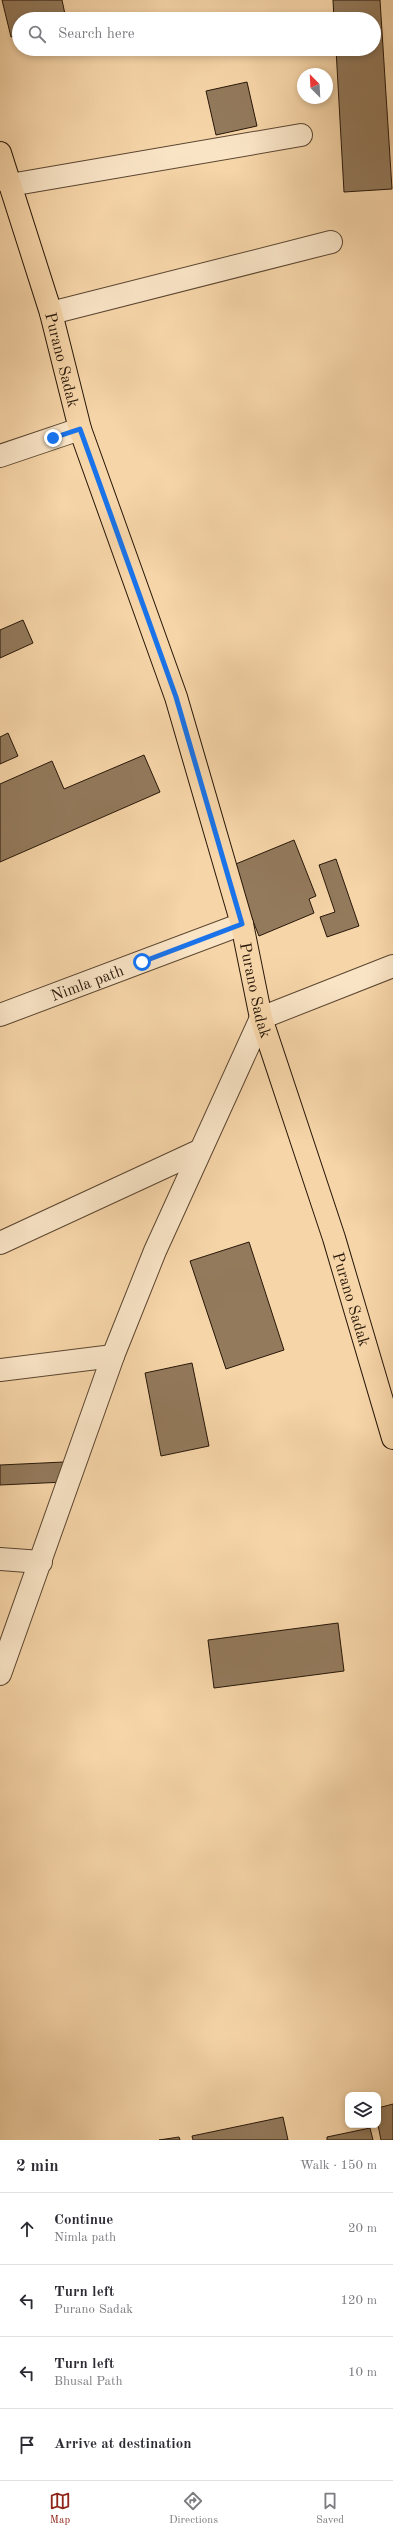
<!DOCTYPE html>
<meta charset="utf-8">
<style>
:root{--surface:#fff;--page:#f2f2f3;--text:#2b2b33;--muted:#7c7c81;--line:#e1e1e2;--accent:#8f2418}
body{margin:0;font-family:"Old Standard TT",serif;background:var(--page);color:var(--text)}
.controls{position:absolute;right:12px;bottom:12px;display:grid;overflow:hidden;border-radius:8px;box-shadow:0 2px 6px #0003}
.controls button{width:36px;height:36px;display:grid;place-items:center;padding:0;border:0;border-bottom:1px solid var(--line);background:var(--surface);color:var(--text);font:20px sans-serif}
.compass{position:absolute;left:297px;top:68px;width:36px;height:36px;border-radius:50%;background:var(--surface);box-shadow:0 2px 6px #0003;rotate:336deg}
.stop{position:absolute;width:12px;height:12px;margin:-9px;border:3px solid #1a73e8;border-radius:50%;background:#fff}
.stop.end{background:#1a73e8;border-color:#fff;box-shadow:0 1px 4px #0008}
.list{margin:0;padding:0;list-style:none}
h2{display:flex;justify-content:space-between;align-items:center;height:52px;margin:0;padding:0 16px;font-size:17px}
h2 small{font-size:13px;font-weight:400;color:var(--muted)}
.list li{display:grid;grid-template-columns:26px 1fr auto;gap:12px;align-items:center;box-sizing:border-box;height:72px;padding:0 16px;border-top:1px solid var(--line)}
.list b{display:block;font-size:15px;white-space:nowrap}
.list p{margin:0;font-size:13px;white-space:nowrap;color:var(--muted)}
.list em{font-size:13px;font-style:normal;color:var(--muted)}
.icon{flex:none;width:22px;height:22px;fill:none;stroke:currentColor;stroke-width:2;stroke-linecap:round;stroke-linejoin:round}
.map{position:relative;flex:none;width:393px;height:2140px;overflow:hidden}
.search{position:absolute;background:var(--surface);box-shadow:0 2px 6px #0003;left:12px;right:12px;top:12px;height:44px;display:flex;align-items:center;gap:10px;box-sizing:border-box;padding:0 14px;border-radius:22px;color:var(--muted);font-size:15px}
.sheet{height:340px;background:var(--surface)}
nav{display:flex;justify-content:space-around;align-items:center;box-sizing:border-box;height:56px;border-top:1px solid var(--line);background:var(--surface);font-size:11px;color:var(--muted)}
nav a{display:grid;justify-items:center;gap:2px}
nav .on{color:var(--accent)}
.map>svg:first-child{display:block}
.building{fill:#937a5c;stroke:#271709}
.lines{fill:none;stroke-linecap:round;stroke-linejoin:round}
.minor-casing{stroke:#5b4631;stroke-width:24}
.major-casing{stroke:#271709;stroke-width:24}
.minor{stroke:#f9e4c6;stroke-width:22}
.major{stroke:#f6d5a8;stroke-width:22}
.route{stroke:#1a73e8;stroke-width:5}
.labels{text-anchor:middle;stroke-width:3.5;stroke-linejoin:round;paint-order:stroke}
.street-label{font-size:16px;fill:#271709;stroke:#f9e4c6}
</style>
<div class="map">
<svg width="393" height="2140" viewBox="0 0 393 2140">
<rect width="100%" height="100%" fill="#f6d5a8"/>
<filter id="stains"><feTurbulence type="fractalNoise" baseFrequency=".005" numOctaves="4"/><feColorMatrix values="0 0 0 0 .2 0 0 0 0 .09 0 0 0 0 .02 0 0 0 .5 -.17"/></filter>
<radialGradient id="worn" r=".72"><stop offset=".6" stop-color="#630" stop-opacity="0"/><stop offset="1" stop-color="#630" stop-opacity=".3"/></radialGradient>
<path class="building" d="M2 0H62L66 19H19V35L11 37Z
M333 0H380L392 189 344 192 336 49H374V19H334Z
M247 82 257 126 216 135 206 91Z
M23 620 33 643 0 658V630Z
M8 733 18 756 0 764V737Z
M144 755 160 792 0 862V784L52 761 64 789Z
M294 840 316 896 309 899 314 913 259 936 231 866Z
M336 859 359 926 327 937 320 917 335 912 319 865Z
M249 1242 284 1350 226 1369 190 1261Z
M192 1363 209 1446 161 1456 145 1373Z
M64 1462 65 1482 0 1485V1465Z
M338 1623 344 1671 214 1688 208 1640Z
M393 2104V2140H381L378 2125V2108Z
M283 2117 288 2140H193L192 2136Z
M370 2128 373 2140H327V2137Z
M179 2137 180 2140H159Z"/>
<g class="lines">
<defs>
<g id="minor">
<path d="M10 185 301 135"/>
<path d="M51 313 331 242"/>
<path d="M0 456 80 429"/>
<path id="s1" d="M0 1015 242 924"/>
<path d="M0 1243 199 1151"/>
<path d="M0 1370 113 1356"/>
<path d="M0 1559 41 1562"/>
<path d="M0 1674 113 1356 155 1251 261 1018 393 966"/>
</g>
<g id="major">
<path id="s2" d="M0 153 51 313 80 429 176 697 242 924 261 1018 334 1238 393 1438"/>
</g>
</defs>
<use href="#minor" class="minor-casing"/>
<use href="#major" class="major-casing"/>
<use href="#minor" class="minor"/>
<use href="#major" class="major"/>
</g>
<g class="lines">
<path class="route" d="M53 438 80 429 176 697 242 924 142 962"/>
</g>
<g class="labels">
<g class="street-label">
<text dy="6" stroke="none"><textPath href="#s2" startOffset="216">Purano Sadak</textPath></text>
<text dy="6" stroke="none"><textPath href="#s1" startOffset="93">Nimla path</textPath></text>
<text dy="6" stroke="none"><textPath href="#s2" startOffset="876">Purano Sadak</textPath></text>
<text dy="6" stroke="none"><textPath href="#s2" startOffset="1200">Purano Sadak</textPath></text>
</g>
</g>
<rect width="100%" height="100%" filter="url(#stains)"/>
<rect width="100%" height="100%" fill="url(#worn)"/>
</svg>
<div class="controls">
<button><svg class="icon" aria-label="layers" viewBox="0 0 24 24"><path d="M12 4l9 5-9 5-9-5zM3 14l9 5 9-5"/></svg></button>
</div>
<svg class="compass" viewBox="-18 -18 36 36"><path d="M0-13l5 13h-10z" fill="#e53935"/><path d="M0 13l5-13h-10z" fill="#7c7c81"/></svg>
<div class="stop" style="left:142px;top:962px"></div>
<div class="stop end" style="left:53px;top:438px"></div>
<div class="search"><svg class="icon" aria-label="search" viewBox="0 0 24 24"><circle cx="10" cy="10" r="6"/><path d="M15 15l6 6"/></svg>Search here</div>
</div>
<section class="sheet">
<h2>2 min<small>Walk · 150 m</small></h2>
<ul class="list">
<li><svg class="icon" aria-label="ahead" viewBox="0 0 24 24"><path d="M12 20V5M6 11l6-6 6 6"/></svg><div><b>Continue</b><p>Nimla path</p></div><em>20 m</em></li>
<li><svg class="icon" aria-label="left" viewBox="0 0 24 24"><path d="M17 20v-9H6M10 6l-5 5 5 5"/></svg><div><b>Turn left</b><p>Purano Sadak</p></div><em>120 m</em></li>
<li><svg class="icon" aria-label="left" viewBox="0 0 24 24"><path d="M17 20v-9H6M10 6l-5 5 5 5"/></svg><div><b>Turn left</b><p>Bhusal Path</p></div><em>10 m</em></li>
<li><svg class="icon" aria-label="arrive" viewBox="0 0 24 24"><path d="M6 21V4h12l-3 4 3 4H6"/></svg><div><b>Arrive at destination</b></div></li>
</ul>
</section>
<nav>
<a class="on"><svg class="icon" aria-label="map" viewBox="0 0 24 24"><path d="M3 6l6-2 6 2 6-2v14l-6 2-6-2-6 2zM9 4v14M15 6v14"/></svg>Map</a>
<a><svg class="icon" aria-label="directions" viewBox="0 0 24 24"><path d="M12 3l9 9-9 9-9-9zM9 14v-3h6M13 9l2 2-2 2"/></svg>Directions</a>
<a><svg class="icon" aria-label="saved" viewBox="0 0 24 24"><path d="M7 4h10v16l-5-4-5 4z"/></svg>Saved</a>
</nav>
